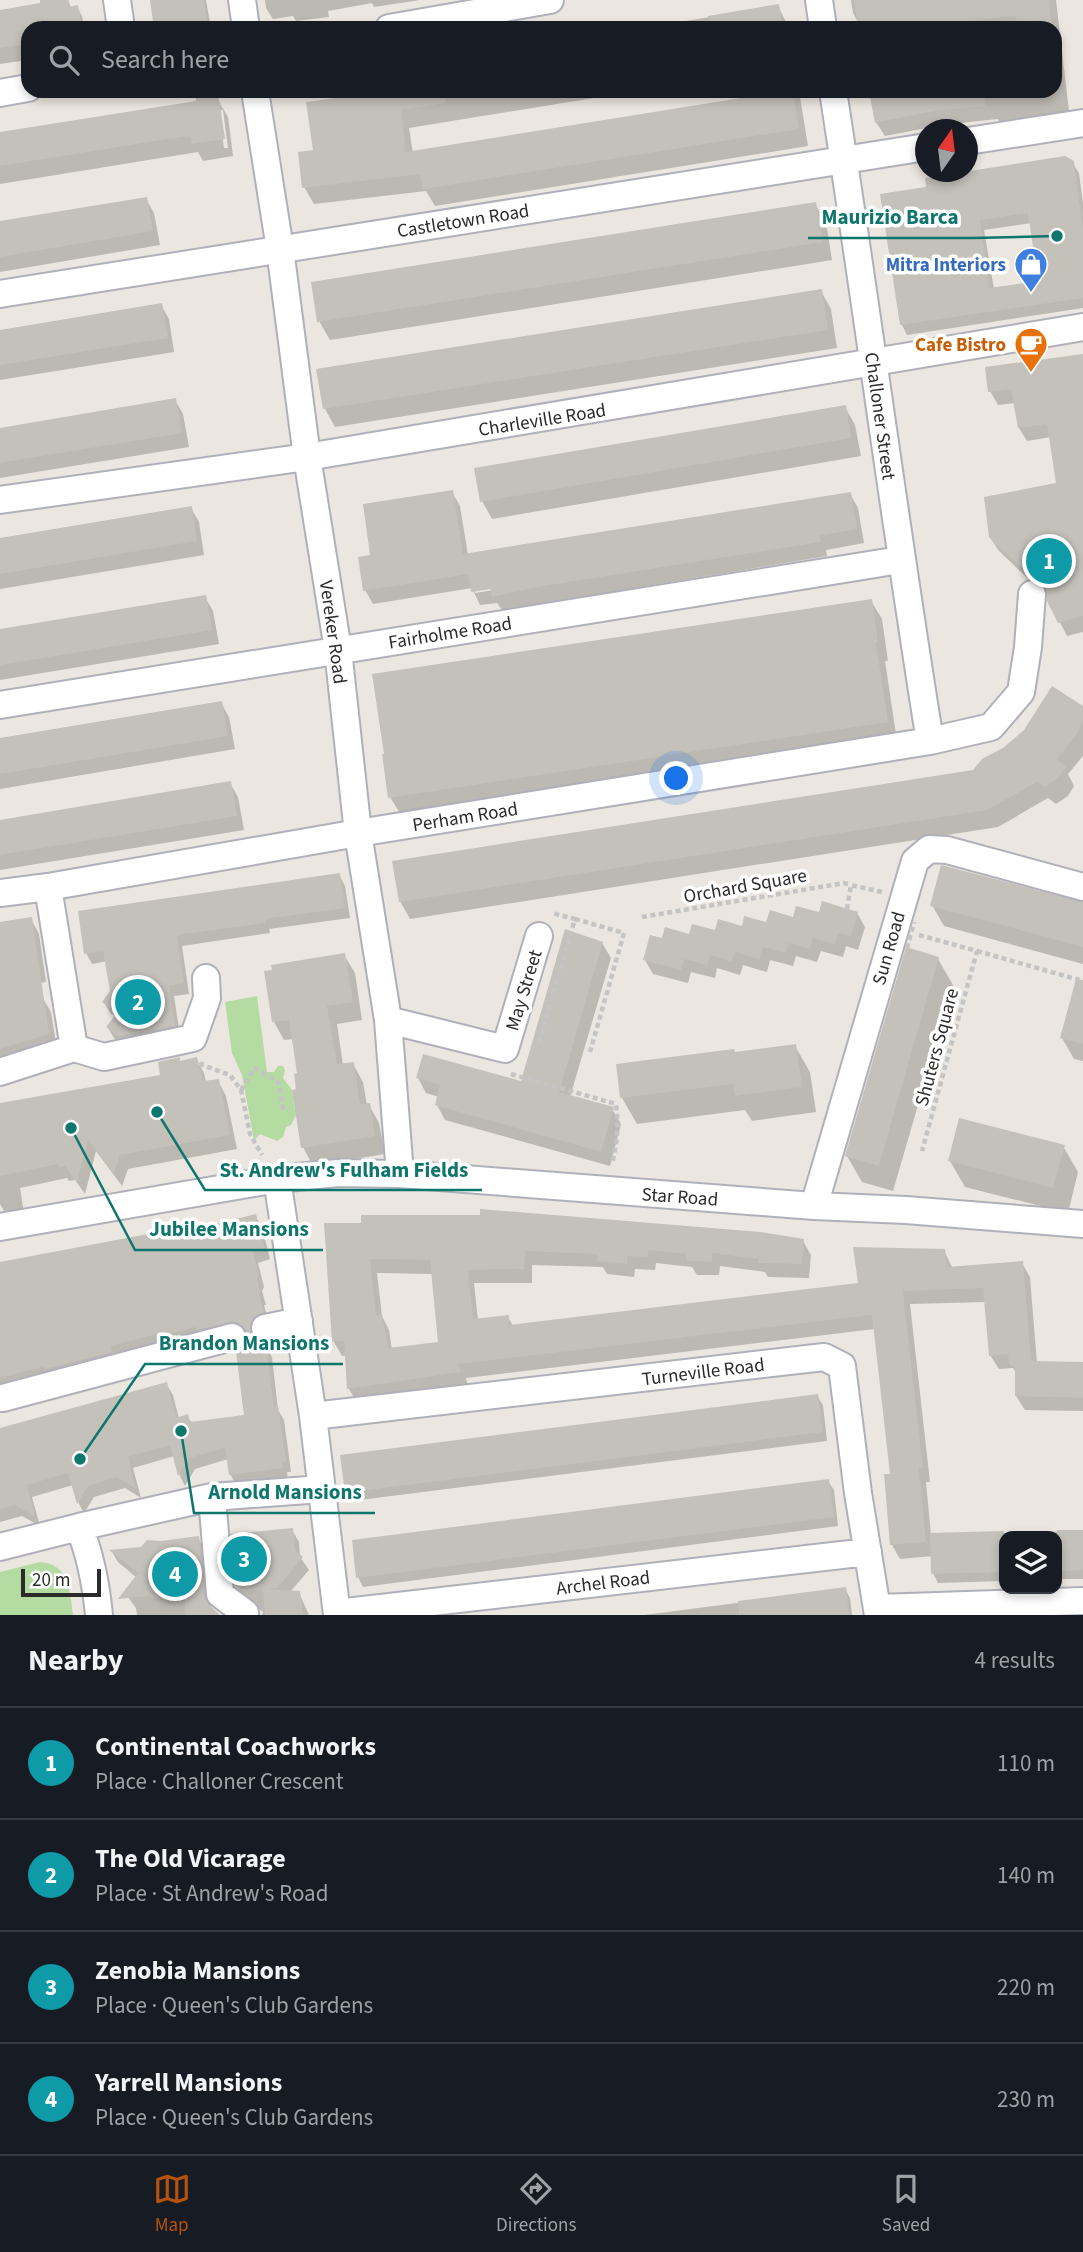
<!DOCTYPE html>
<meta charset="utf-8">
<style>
:root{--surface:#171b24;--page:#242831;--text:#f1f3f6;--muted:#9ea1a6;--line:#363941;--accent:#b45309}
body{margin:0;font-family:"Source Sans 3",sans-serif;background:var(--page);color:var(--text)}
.controls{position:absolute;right:21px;bottom:21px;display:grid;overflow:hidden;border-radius:14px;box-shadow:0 4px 10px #0003}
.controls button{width:63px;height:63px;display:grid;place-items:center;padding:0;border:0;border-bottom:2px solid var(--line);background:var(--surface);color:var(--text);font:35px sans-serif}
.compass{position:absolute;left:915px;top:119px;width:63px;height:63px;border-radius:50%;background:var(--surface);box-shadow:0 4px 10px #0003;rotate:14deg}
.scale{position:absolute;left:21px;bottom:18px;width:80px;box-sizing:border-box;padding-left:7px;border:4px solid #2b2b2b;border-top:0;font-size:19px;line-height:24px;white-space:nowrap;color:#2b2b2b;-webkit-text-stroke:5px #fff;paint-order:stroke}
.you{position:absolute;left:677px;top:779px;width:24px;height:24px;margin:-18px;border:5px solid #fff;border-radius:50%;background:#1a73e8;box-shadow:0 0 0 10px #1a73e833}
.badge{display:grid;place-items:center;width:46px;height:46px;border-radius:50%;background:var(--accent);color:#fff;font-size:23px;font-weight:700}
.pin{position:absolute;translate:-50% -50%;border:4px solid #fff;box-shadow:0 2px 7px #0006}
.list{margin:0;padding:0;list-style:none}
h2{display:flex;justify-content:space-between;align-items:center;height:91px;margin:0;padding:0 28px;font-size:30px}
h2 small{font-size:23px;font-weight:400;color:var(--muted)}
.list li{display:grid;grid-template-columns:46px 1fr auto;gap:21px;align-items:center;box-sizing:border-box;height:112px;padding:0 28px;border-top:2px solid var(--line)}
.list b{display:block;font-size:26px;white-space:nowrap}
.list p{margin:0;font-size:23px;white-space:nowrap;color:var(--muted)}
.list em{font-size:23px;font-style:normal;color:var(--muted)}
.icon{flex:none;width:38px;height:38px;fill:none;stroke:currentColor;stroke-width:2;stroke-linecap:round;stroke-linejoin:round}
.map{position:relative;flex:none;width:1083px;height:1615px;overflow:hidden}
.search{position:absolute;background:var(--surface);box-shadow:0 4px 10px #0003;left:21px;right:21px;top:21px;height:77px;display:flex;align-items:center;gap:18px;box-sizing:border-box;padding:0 24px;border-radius:21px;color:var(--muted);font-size:26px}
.sheet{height:539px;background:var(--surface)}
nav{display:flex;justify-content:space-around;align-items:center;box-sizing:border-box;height:98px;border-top:2px solid var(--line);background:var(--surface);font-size:19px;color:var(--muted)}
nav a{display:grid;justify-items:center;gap:4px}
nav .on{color:var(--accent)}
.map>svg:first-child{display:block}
.green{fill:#b3dba2}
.shadow{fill:#0003;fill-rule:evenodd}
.building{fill:#c4c0ba;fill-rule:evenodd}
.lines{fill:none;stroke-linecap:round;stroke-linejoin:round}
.minor-casing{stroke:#afb0ba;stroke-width:30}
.path{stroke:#c4c4c4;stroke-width:4.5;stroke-dasharray:5 3.5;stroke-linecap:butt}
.minor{stroke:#fff;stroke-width:26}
.path-bridge{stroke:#c4c4c4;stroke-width:4.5;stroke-dasharray:5 3.5;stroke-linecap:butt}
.labels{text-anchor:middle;stroke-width:7;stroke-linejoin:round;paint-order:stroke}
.street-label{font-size:19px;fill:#2b2b2b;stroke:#fff}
.shop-label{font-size:19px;font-weight:bold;fill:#366cbe;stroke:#fff;text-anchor:end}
.food-label{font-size:19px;font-weight:bold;fill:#c56008;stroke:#fff;text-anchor:end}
.leader{fill:none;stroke:#0f766e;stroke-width:2.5}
.callout-dot{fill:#0f766e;stroke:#fff;stroke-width:2.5}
.callout-label{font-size:21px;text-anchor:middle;font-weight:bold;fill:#0f766e;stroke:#fff;stroke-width:7;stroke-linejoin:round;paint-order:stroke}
</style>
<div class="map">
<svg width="1083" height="1615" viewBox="0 0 1083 1615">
<rect width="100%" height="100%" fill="#ebe6df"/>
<path class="green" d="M257 996 267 1072H274L278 1066H283L285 1070 283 1078 292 1090 295 1111H298L291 1125 286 1127 283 1137 277 1141 260 1134 254 1140 242 1075 232 1053 225 1002Z
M40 1562C69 1564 70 1591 73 1615H0V1572Z"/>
<path class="shadow" d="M43 0H68L71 8 77 7 82 16 84 28H28V60L0 64V11L42 4Z
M152 0H206L211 28H156Z
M265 0H420L374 7 372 3 328 11 329 17 296 21 293 16 273 19 266 8Z
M851 0H1056L1069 111 1050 114 1051 119 1001 125 998 119 942 125 885 136 876 122 871 91H1055V28H861L853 13Z
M778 6 789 28H643Z
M399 91H637L409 128 413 153 774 94 773 91H799L808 146 435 206 426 191 314 204 304 187 315 151Z
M218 100 228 117 233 156 203 161 198 152 0 184V134ZM219 110H223L228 148H224Z
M1072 162 1079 173 1083 204V308L907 335 902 325 882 195ZM1032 223 1040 282 994 289 984 230Z
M146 199 154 213 160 245 0 272V223Z
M815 204 826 222 832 260 330 340 319 321Z
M821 291 831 309 837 348 335 427 325 409 318 371Z
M161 305 169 319 174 352 0 380V332Z
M1083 356V632L1067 636 1049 601 1048 594 1042 592 999 551 990 537 1058 484 1051 437 1027 441 1019 428 1015 403 998 405 990 391Z
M175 400 183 414 189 447 0 478V429Z
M845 407 855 425 861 456 492 519 482 501Z
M452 492 460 506 468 555 850 494 858 508 864 543 826 550 827 556 502 610 497 603 480 605 472 588 373 604 365 590 372 557ZM499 585 500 589 475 593V589Z
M191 508 199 522 204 555 0 589V540Z
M205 597 213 611 219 644 0 680V631Z
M871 601 882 619 888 661H885L897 741 401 815 390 797Z
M221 703 229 717 235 749 0 789V740Z
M1083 708V756L1068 774 1074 786 1068 796 1056 804 1048 798 998 827 410 919 400 901 974 772Z
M230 783 238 797 244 830 0 870V821Z
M339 875 345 886 350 918 269 929 270 933 182 946 189 994 174 996 180 1036 125 1046 114 1038 108 1028 116 1017 110 1013 104 1002 112 991 107 961 92 964 86 953Z
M1083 903V964L944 926 932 905Z
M857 913 865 927 858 950 846 946 843 957 821 951 817 962 796 956 793 966 770 960 767 972 743 965 740 975 717 968 715 978 691 972 688 983 653 974 645 960 663 940 820 914Z
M31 919 39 934 46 982 0 989V924Z
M602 943 611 958 570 1097 612 1109 621 1124 610 1166 445 1120 437 1105 439 1097 426 1093 418 1078 522 1084Z
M344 955 355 973 362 1020 337 1024 343 1065 353 1064 363 1082 367 1105H369L379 1123 385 1154 313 1166 303 1147 298 1090 299 1074 294 1039 284 1040 274 1022Z
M938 959 953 985 893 1191 862 1182 847 1156Z
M42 997 51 1012 57 1049 0 1066V1009Z
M1083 1005V1061L1074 1059 1062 1038Z
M795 1046 810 1072 816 1112 752 1121 745 1110 637 1124 622 1098 735 1054Z
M179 1059 181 1062 196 1059 204 1073 206 1082 218 1081 226 1096 237 1149 128 1169 122 1186 96 1151 85 1194 75 1180 69 1181 67 1178 20 1188 24 1213 6 1214 0 1204V1105L162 1077Z
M1063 1146 1078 1172 1068 1213 965 1187 950 1161Z
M255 1216 262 1227 270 1259 258 1263 264 1287 262 1291 266 1305H264L269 1324 256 1336 255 1342 265 1345 272 1357 278 1410 284 1420 291 1472H287L288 1480 237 1486 230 1474 228 1459 195 1469 185 1486 180 1476 174 1456 133 1468 141 1498 125 1488 94 1497 84 1513 79 1504 73 1485 32 1497 40 1526 22 1516 0 1522V1429L166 1384 173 1395 179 1419 187 1416 192 1423 246 1417 245 1349 249 1336 243 1333 0 1391V1263L168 1242Z
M326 1225 803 1241 811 1255 809 1278 768 1277 765 1272 720 1266 719 1275H697L692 1267 656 1263 655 1270 635 1269 634 1277 607 1274 603 1267 532 1265V1283H474L478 1320 508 1317 513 1326 860 1284 944 1251 953 1269 1022 1263 1030 1277 1037 1363 1083 1364V1411L1025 1410 1016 1396 1017 1375 1013 1368 999 1369 990 1355 986 1302 910 1304 930 1482H926L931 1535 1083 1531V1579H1057V1536H1004V1581L938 1583 933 1573V1556L900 1559 892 1545V1475L875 1329 466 1378 468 1386 357 1403 349 1389 347 1355 342 1356 334 1342ZM377 1273 433 1274 440 1344 392 1350 389 1330 382 1316Z
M817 1396 823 1405 827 1441 352 1501 347 1492Z
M828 1481 834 1490 838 1526 363 1587 358 1577Z
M292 1530 299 1542 300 1557 309 1570 290 1592 299 1593 309 1615H262L263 1612 244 1598 237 1585Z
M198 1538 205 1550 211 1608 219 1615H137L136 1608 125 1593 137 1578 118 1562 112 1552 142 1549 161 1542Z
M845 1589 850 1598 852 1615H644Z"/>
<path class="building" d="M40 0H68L69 7 78 5 82 28H28V44L0 48V10L40 3Z
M150 0H204L207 20 201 28H154Z
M854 0H1049L1052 28H1017L1016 16 948 23V28H923L922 23 888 28H858Z
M779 4 783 28H709L708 16Z
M386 91H445L446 103 401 110 406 152 772 93 771 91H793L799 129 423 189 420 174 302 188 298 152 313 150 306 102Z
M869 91H984L985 106 933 111 875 123Z
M212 94 219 99 225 139 192 144 191 136 168 139 0 166V132L196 101V97Z
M1065 156 1074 161 1083 229V298L900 325 880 194 926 187 925 178ZM1028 213 1038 281 990 288 980 220Z
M147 197 153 231 0 257V221Z
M816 202 823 242 317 322 311 282Z
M822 289 828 330 323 409 316 369Z
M162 303 168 338 0 365V330Z
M1083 354V616L1058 623 1047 601 1046 587 1040 581 1032 578 989 537 984 497 1056 483 1047 424 1018 428 1011 389 988 392 985 367Z
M176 398 182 433 0 463V428Z
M846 405 851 438 480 502 474 468Z
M453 490 463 554 851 492 857 529 819 536 821 542 537 587 492 597 491 589 471 592 468 574 363 591 358 557 370 555 363 504Z
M192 506 197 541 0 574V538Z
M206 595 212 630 0 665V629Z
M872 599 878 642 876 643 888 722 388 798 382 754H384L372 674Z
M1052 686 1083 706V720L1077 734 1057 759 1066 767 1058 778 1045 787 1037 782 987 810 399 902 392 861 973 770 982 759 1003 748 1024 730Z
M222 701 228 736 0 774V738Z
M231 781 237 816 0 855V820Z
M941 865 1083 902V947L930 906Z
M340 873 345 908 265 919V923L177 935 184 983 169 986 175 1026 118 1036 106 1027 117 1013 102 1002 110 991 103 951 84 954 78 911Z
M822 901 858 912 851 936 838 933 835 944 813 938 810 949 788 943 786 953 763 947 759 959 735 952 732 962 710 955 707 965 684 959 681 970 643 960 650 935 662 938 665 927 689 934 692 924 715 930 718 919 742 926 744 916 766 922 770 910 793 917 796 906 819 912Z
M32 917 49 1034 0 1049V922Z
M565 929 603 942 559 1092 614 1107 601 1152 435 1105 440 1085 416 1078 423 1054 521 1081Z
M906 947 939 957 879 1166 845 1156Z
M345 953 353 1002 327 1006 337 1064 354 1062 360 1104 370 1103 375 1136 301 1148 292 1090 296 1089 294 1074 297 1073 289 1020 272 1022 264 971 272 970 271 965Z
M1076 979 1083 980V1044L1060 1038Z
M796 1044 802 1087 735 1096 733 1084 620 1098 616 1064 734 1049 735 1052Z
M180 1057V1061L197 1057 203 1081 219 1079 230 1135 120 1155 114 1174 88 1139 77 1183 65 1166 59 1167 58 1164 0 1176V1103L160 1075 158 1062Z
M959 1118 1065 1145 1053 1188 948 1161Z
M480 1209 760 1232 804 1239 802 1264 758 1263V1259L712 1253V1262L687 1261 686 1254 648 1250V1257L627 1256V1264L597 1261V1254L525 1251 524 1269 468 1270 473 1319 509 1315V1325L858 1283 853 1247 945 1249 947 1267 1023 1261 1031 1361 1083 1362V1398L1015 1396V1367L1009 1364 1008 1354 989 1356 983 1288 903 1291 923 1468 919 1469 926 1542 890 1545 884 1474H890L872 1315 459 1364 461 1372 347 1389 344 1341 332 1342 324 1223H361V1215H480ZM370 1259 430 1260 438 1342 388 1348 382 1314 376 1315Z
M256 1214 265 1248 253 1251 259 1275 257 1279 261 1293 259 1294 264 1312 254 1317 250 1324V1330L254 1339 259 1343H266L274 1407 278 1406 286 1461H282L283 1468 229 1475 225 1448 189 1458 178 1476 170 1445 128 1457 136 1489 117 1477 88 1486 77 1504 68 1473 27 1485 35 1517 15 1505 0 1509V1428L167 1382 176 1418 188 1414 190 1422 244 1415 236 1352 244 1348 247 1342V1334L244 1326 235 1322 196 1330 195 1327 165 1335 164 1332 111 1346 112 1352 45 1369 44 1366 0 1378V1262L164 1231 167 1240 208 1226Z
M818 1394 823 1432 345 1493 340 1455Z
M829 1479 834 1517 356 1578 352 1540Z
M293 1528 295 1550 303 1557 277 1588 266 1589 300 1591 303 1615H265L263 1590 243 1591 235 1586 231 1534Z
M1057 1530H1083V1570L1057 1571Z
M1004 1531V1572L931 1574 930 1533Z
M199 1536 204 1596 206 1602 220 1615H186L184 1596 154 1599 150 1596 118 1599 138 1573 109 1550 141 1547 147 1540 161 1541Z
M846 1587 849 1615H739L738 1601Z"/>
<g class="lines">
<defs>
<path id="minor" d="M117 0 121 28
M242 0 246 28
M819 0 823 28
M389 28 550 0
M255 91 280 249 307 457 338 650 358 833 388 1020 400 1174
M833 91C867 308 895 525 930 741
M0 93 28 88
M968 141 1083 123
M0 294 926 147
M0 500 307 457 1083 327
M0 705 900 560
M0 893 48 887 358 833 930 741 991 727 1021 692 1028 647 1032 594
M388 1020 505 1049 539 936
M74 1048 104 1057 193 1038 207 998 206 978
M0 1072 74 1048 48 887
M277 1179 313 1416 337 1615
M814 1206 915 861 929 849 947 850 1083 887
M0 1227 277 1179 338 1173 400 1174 814 1206 906 1210 1083 1224
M265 1328 299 1321
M3 1398 232 1337
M313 1416 824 1357 842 1366 858 1493 878 1615
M212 1497 220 1594 245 1613V1615
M0 1547 79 1527
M878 1608 1083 1601
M337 1613 868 1552
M99 1615C96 1584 91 1556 79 1527L212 1497 321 1489"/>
</defs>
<use href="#minor" class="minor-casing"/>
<path class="path" d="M847 909 851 885 882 892
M642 917 844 883 851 885
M575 919 624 933 590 1052
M919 935 977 951 922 1151
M977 951 1083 981
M539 1042 575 919 552 913
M201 1062 202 1065 230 1075 241 1090 250 1134 262 1155
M511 1074 616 1104C619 1126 617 1143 612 1164
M241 1090 255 1068 279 1083 283 1108 288 1111"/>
<use href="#minor" class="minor"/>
<path class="path-bridge" d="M907 948 914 922"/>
</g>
<defs>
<symbol id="shop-pin" viewBox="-11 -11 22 30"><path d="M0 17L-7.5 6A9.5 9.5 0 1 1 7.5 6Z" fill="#3f7fe0" stroke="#fff"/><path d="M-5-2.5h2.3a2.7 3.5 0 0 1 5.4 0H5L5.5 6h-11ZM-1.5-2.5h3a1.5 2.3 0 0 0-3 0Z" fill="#fff"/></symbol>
<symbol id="cafe-pin" viewBox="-11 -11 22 30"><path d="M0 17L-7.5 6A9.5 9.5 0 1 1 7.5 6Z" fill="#e8710a" stroke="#fff"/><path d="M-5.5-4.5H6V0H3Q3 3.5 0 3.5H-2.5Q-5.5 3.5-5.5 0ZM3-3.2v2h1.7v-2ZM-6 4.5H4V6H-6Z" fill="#fff"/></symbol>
</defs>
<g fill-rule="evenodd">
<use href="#shop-pin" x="1012" y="245" width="38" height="52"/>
<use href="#cafe-pin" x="1012" y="325" width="38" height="52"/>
</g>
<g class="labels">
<g class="street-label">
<text transform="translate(463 220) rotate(-9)" y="7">Castletown Road</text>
<text transform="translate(881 416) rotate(82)" y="7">Challoner Street</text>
<text transform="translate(542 419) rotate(-9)" y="7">Charleville Road</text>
<text transform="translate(334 632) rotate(82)" y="7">Vereker Road</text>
<text transform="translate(450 632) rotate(-9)" y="7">Fairholme Road</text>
<text transform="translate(465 816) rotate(-9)" y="7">Perham Road</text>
<text transform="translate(745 885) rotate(-10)" y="7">Orchard Square</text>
<text transform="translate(888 948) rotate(-74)" y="7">Sun Road</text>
<text transform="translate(523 990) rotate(-73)" y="7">May Street</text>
<text transform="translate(936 1047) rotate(-75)" y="7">Shuters Square</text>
<text transform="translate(680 1196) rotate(4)" y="7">Star Road</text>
<text transform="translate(703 1371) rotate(-7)" y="7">Turneville Road</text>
<text transform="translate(603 1582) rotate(-7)" y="7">Archel Road</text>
</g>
<g class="shop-label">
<text x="1006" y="271">Mitra Interiors</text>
</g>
<g class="food-label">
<text x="1006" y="351">Cafe Bistro</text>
</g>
</g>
<path class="leader" d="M1057 236L973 238H808M157 1112L205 1190H482M71 1128L135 1250H323M80 1459L145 1364H343M181 1431L194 1513H375"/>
<g class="callout-dot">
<circle cx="1057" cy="236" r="7"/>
<circle cx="157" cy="1112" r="7"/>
<circle cx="71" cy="1128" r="7"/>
<circle cx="80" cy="1459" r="7"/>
<circle cx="181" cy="1431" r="7"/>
</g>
<g class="callout-label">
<text x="890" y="224">Maurizio Barca</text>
<text x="344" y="1177">St. Andrew's Fulham Fields</text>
<text x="229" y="1236">Jubilee Mansions</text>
<text x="244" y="1350">Brandon Mansions</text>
<text x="285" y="1499">Arnold Mansions</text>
</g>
</svg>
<div class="controls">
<button><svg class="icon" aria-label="layers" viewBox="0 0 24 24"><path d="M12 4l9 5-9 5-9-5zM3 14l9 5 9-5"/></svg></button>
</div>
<svg class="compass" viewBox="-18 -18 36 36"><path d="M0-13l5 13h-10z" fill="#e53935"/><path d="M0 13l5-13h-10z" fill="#9ea1a6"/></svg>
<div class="scale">20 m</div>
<div class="you"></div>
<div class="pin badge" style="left:1049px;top:561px;background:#0f9aa8">1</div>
<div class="pin badge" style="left:138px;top:1002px;background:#0f9aa8">2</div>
<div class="pin badge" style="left:244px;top:1559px;background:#0f9aa8">3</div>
<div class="pin badge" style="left:175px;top:1574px;background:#0f9aa8">4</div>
<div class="search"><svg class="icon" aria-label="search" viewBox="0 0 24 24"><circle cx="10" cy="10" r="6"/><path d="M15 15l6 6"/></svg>Search here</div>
</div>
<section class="sheet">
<h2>Nearby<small>4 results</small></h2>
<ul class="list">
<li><span class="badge" style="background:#0f9aa8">1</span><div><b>Continental Coachworks</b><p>Place · Challoner Crescent</p></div><em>110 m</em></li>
<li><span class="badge" style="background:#0f9aa8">2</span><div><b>The Old Vicarage</b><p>Place · St Andrew's Road</p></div><em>140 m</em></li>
<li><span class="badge" style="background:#0f9aa8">3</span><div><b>Zenobia Mansions</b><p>Place · Queen's Club Gardens</p></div><em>220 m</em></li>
<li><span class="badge" style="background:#0f9aa8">4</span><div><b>Yarrell Mansions</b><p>Place · Queen's Club Gardens</p></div><em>230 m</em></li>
</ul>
</section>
<nav>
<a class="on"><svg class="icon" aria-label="map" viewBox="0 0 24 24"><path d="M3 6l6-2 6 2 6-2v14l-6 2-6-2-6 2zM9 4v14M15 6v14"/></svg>Map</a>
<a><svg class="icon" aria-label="directions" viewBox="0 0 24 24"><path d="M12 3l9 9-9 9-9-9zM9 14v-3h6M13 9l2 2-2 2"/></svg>Directions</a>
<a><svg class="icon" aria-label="saved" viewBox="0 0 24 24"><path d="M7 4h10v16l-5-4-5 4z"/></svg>Saved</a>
</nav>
